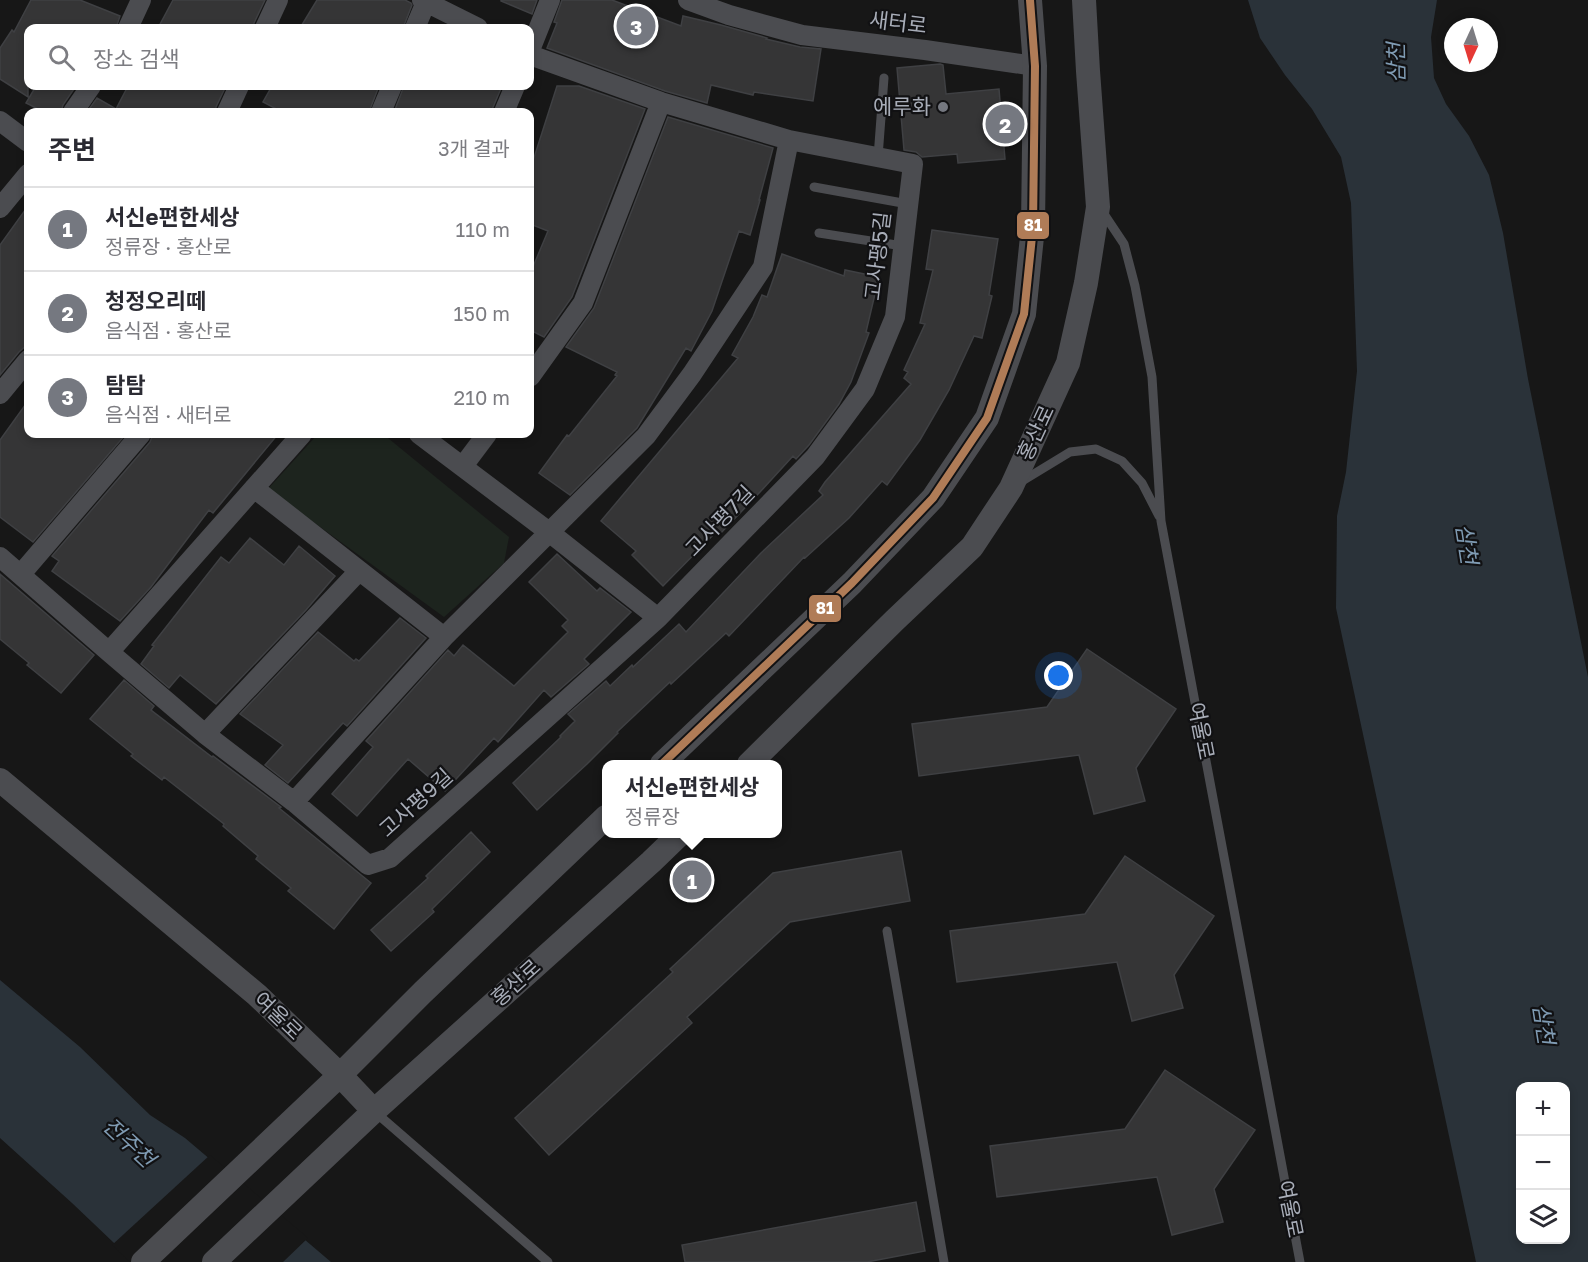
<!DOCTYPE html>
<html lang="ko">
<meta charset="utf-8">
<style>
:root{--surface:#fff;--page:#f7f7f7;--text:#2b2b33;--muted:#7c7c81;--line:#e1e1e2;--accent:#757880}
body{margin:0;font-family:"Golos Text","Noto Sans KR",sans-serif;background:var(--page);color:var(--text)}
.controls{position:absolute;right:18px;bottom:18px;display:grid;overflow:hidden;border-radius:12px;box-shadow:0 3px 9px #0003}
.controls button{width:54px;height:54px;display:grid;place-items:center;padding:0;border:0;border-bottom:2px solid var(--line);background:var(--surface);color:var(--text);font:30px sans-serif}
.compass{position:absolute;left:1444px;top:18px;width:54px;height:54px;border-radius:50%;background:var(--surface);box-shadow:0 3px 9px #0003;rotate:184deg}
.you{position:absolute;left:1059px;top:676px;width:21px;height:21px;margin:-15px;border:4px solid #fff;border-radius:50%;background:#1a73e8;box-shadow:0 0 0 9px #1a73e833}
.badge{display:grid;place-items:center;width:39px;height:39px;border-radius:50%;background:var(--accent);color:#fff;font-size:20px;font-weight:700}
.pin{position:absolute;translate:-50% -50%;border:3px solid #fff;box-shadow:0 2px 6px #0006}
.popup{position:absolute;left:602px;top:760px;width:180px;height:78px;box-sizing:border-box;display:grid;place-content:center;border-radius:12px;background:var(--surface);filter:drop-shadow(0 2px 4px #0005);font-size:20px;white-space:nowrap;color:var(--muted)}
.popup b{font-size:22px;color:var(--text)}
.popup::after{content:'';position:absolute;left:50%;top:100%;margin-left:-12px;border:12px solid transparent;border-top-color:var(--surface)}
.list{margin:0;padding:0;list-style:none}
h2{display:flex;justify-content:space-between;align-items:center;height:78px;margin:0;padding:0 24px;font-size:26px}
h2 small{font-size:20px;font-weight:400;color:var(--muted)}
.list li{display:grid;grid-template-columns:39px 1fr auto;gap:18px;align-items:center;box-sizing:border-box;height:84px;padding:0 24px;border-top:2px solid var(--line)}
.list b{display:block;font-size:22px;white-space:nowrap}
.list p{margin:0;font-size:20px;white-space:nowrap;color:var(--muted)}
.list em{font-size:20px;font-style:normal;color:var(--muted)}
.icon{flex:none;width:33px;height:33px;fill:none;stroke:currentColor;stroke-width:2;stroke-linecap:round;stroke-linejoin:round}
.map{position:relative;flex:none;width:1588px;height:1262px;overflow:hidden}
.search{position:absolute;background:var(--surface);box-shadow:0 3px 9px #0003;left:24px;top:24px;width:510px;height:66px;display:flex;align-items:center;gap:15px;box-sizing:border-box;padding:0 21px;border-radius:12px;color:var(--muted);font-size:22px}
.panel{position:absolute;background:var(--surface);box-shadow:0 3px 9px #0003;left:24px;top:108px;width:510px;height:330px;border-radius:12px}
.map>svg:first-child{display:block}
.green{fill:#1d241e}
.water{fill:#2a3239;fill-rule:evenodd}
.pier{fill:#171717}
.building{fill:#353536;stroke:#3f4043;stroke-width:1.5}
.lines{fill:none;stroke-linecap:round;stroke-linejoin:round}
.service{stroke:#4b4c50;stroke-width:9}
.minor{stroke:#4b4c50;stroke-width:20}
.tertiary{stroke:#4b4c50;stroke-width:24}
.bus-1-casing{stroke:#111113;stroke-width:12}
.bus-1{stroke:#b07c57;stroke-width:8}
.poi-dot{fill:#757880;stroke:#111113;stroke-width:2}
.labels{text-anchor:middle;stroke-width:4.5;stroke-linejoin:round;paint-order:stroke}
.street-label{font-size:21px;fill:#a8adb8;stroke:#111113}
.poi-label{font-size:21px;fill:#a8adb8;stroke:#111113;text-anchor:end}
.water-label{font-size:22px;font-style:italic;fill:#7f9bb3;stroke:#111113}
.line-badge{stroke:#111113;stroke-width:2}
.badge-label{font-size:16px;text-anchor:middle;font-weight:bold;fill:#fff}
</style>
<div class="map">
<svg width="1588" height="1262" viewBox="0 0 1588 1262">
<rect width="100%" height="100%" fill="#171717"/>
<path class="green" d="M318 434H383L509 537 504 563 444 617 268 489Z"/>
<path class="water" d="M1248 0H1437L1431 37 1434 78 1446 104 1469 136 1489 175 1503 233 1528 379 1588 677V1262H1476L1336 608 1337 516 1346 472 1357 371 1351 203 1341 157 1312 109 1285 75 1260 38ZM1520 1086H1566V1240H1520Z
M0 980 80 1047 150 1115 185 1138 331 1262H134L72 1203 0 1138Z"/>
<path class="pier" d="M210 1155 308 1238 283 1262H130L112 1245Z"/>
<path class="building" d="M31 0H80L120 16 116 28H28V97L0 79V48L12 30 14 32Z
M173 0H265L254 23 253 28H158Z
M317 0H405L411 3 412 5 403 28H300Z
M501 0H537L532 14 501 1Z
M562 0H612L681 26 683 16 721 25 767 38 766 39 800 47 821 49 813 101 754 92 753 95 711 85 707 103 665 91 547 48 557 23 554 22Z
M940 64 943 65 946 94 999 89 1005 159 958 163 957 154 922 157 916 152 904 150 897 68Z
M36 86H76L63 105 61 112H44L26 103Z
M128 86H226L216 107 215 112H87L97 98 116 109Z
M272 86H379L369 112H282L263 102Z
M404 86H502L491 112H394Z
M557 86H579L645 109 572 297 544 337 530 330V274L548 231 530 224V170Z
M668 117 773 148 759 200H760L750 235 739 231 712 311 691 351 686 348 637 428 570 495 539 473 567 435 569 436 617 376 615 375 617 372 566 347 594 308Z
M28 206V344L19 352 0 375V245Z
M932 230 998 239 989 295 992 296 982 338 974 336 949 390 920 440 887 485 882 481 849 518 805 558 804 557 729 636 726 633 671 684 670 682 617 732 618 733 587 764 537 810 513 783 561 737 560 736 575 721 568 714 606 681 610 686 632 665 633 667 679 624 686 632 761 553 823 495 819 491 825 482 911 384 904 378 908 372 904 370 925 324 920 323 933 270 926 269Z
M782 254 844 276 845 270 879 277 866 332 869 333 851 382 839 404 809 445 796 459 793 456 760 492 720 534 717 531 663 586 632 555 636 551 601 521 738 358 732 355 753 317 762 295 767 297Z
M28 401V434H126L33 542 0 517V440Z
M153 434H278L213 513 209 510 151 587 120 621 52 571 59 561 52 556 150 442Z
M250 538 284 565 299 546 335 576 306 610 216 704 180 675 169 688 141 664 154 646 152 645 221 557 229 563Z
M557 554 597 591 600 588 631 612 584 659 589 664 551 697 544 690 498 742 494 738 445 791 408 759 357 816 332 794 373 747 366 741 448 650 454 656 463 645 514 686 568 632 562 626 568 620 529 582Z
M0 574 94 655 61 693 27 665 29 663 0 639Z
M400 618 426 638 347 726 343 723 288 783 265 765 283 745 240 714 318 632 354 661 356 659 359 661Z
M1087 649 1176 709 1136 768 1145 801 1094 814 1079 755 919 776 912 724 1047 707Z
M124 680 154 706 151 710 212 757 213 756 281 807 279 808 371 883 334 929 288 891 291 888 256 859 258 856 223 826 224 824 164 777 162 780 131 756 133 754 90 719Z
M471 832 490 852 432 909 434 912 391 951 371 930 428 878 426 876Z
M901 851 910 901 790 922 687 1017 692 1023 549 1155 515 1118 673 972 670 969 773 873Z
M1125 856 1214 916 1174 975 1183 1008 1132 1021 1117 962 957 982 950 931 1085 914Z
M1165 1070 1255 1130 1214 1189 1223 1222 1172 1235 1157 1177 997 1197 990 1146 1125 1129Z
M916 1202 925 1251 867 1262H685L682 1245Z"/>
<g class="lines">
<path class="service" d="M878 157 884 78
M814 187 908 204
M1102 211 1124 244 1135 286 1152 377 1161 521 1300 1262
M819 233 903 246
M1019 483 1070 452 1096 449 1122 461 1142 483 1159 516
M887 931 944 1262
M375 1112 548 1262"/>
<path class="minor" d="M422 0 478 28
M688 0 729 15 802 35 925 50 1035 66
M128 28 141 0
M265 28 278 0
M415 28 426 2
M530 50 550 0
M73 112 91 86
M227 112 239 86
M381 112 392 86
M504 112 515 86
M0 121 28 142
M0 208 28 174
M530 377 583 303 661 102
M0 394 28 360
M419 434 549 532 658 618 815 457 865 389 895 317 913 164 789 140 661 102 530 55
M463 466 487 434
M254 488 444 637
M0 557 109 652 205 734 294 802 368 865 390 858 658 618
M21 574 141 434
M109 652 302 434
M205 734 359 571
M294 802 444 637 646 436 692 374 763 267 789 140"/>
<path class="tertiary" d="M662 764 852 583 933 498 987 418 1024 314 1033 227 1035 66 1030 0
M749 764 895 620 972 547 1011 488 1068 363 1086 283 1098 207 1088 71 1084 0
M0 780 257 995 340 1075 374 1111
M143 1262 340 1075 423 992 606 817
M214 1262 374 1111 651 862 680 834"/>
<defs>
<path id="bus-1" d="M662 764 852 583 933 498 987 418 1024 314 1033 227 1035 66 1030 0"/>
</defs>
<use href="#bus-1" class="bus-1-casing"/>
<use href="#bus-1" class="bus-1"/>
</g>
<circle class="poi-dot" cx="943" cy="107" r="6"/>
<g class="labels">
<g class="street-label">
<text transform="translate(898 23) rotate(7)" y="7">새터로</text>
<text transform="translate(878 256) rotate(-83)" y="7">고사평5길</text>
<text transform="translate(1036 433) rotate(-65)" y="7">홍산로</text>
<text transform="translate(720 521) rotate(-46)" y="7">고사평7길</text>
<text transform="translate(1201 731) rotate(79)" y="7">여울로</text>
<text transform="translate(416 803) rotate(-42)" y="7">고사평9길</text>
<text transform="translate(516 983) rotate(-42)" y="7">홍산로</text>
<text transform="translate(278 1016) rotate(44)" y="7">여울로</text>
<text transform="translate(1290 1209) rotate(79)" y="7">여울로</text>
</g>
<g class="poi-label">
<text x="931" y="114">에루화</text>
</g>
<g class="water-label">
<text transform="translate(1396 63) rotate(-91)" y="8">삼천</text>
<text transform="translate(1467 544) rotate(81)" y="8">삼천</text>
<text transform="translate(1544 1024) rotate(81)" y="8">삼천</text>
<text transform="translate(129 1142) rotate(43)" y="8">전주천</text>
</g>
</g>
<g class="line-badge">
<rect x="1016" y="211" width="34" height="29" rx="6" fill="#b07c57"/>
<rect x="808" y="594" width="34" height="29" rx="6" fill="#b07c57"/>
</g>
<g class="badge-label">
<text x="1033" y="231">81</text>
<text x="825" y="614">81</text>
</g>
</svg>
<div class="controls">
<button>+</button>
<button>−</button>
<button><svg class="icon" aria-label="layers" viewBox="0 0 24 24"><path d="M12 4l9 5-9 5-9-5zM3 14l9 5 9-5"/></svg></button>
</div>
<svg class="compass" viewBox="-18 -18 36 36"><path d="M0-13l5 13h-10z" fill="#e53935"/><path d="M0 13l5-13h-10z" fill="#7c7c81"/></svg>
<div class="you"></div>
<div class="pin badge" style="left:692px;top:880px">1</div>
<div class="popup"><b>서신e편한세상</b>정류장</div>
<div class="pin badge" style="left:1005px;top:124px">2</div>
<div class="pin badge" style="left:636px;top:26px">3</div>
<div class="search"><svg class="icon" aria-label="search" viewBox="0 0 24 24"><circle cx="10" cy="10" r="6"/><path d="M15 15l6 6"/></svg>장소 검색</div>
<section class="panel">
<h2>주변<small>3개 결과</small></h2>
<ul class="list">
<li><span class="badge">1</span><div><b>서신e편한세상</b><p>정류장 · 홍산로</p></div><em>110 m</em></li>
<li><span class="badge">2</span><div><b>청정오리떼</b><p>음식점 · 홍산로</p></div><em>150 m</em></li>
<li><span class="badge">3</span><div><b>탐탐</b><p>음식점 · 새터로</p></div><em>210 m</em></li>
</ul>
</section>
</div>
